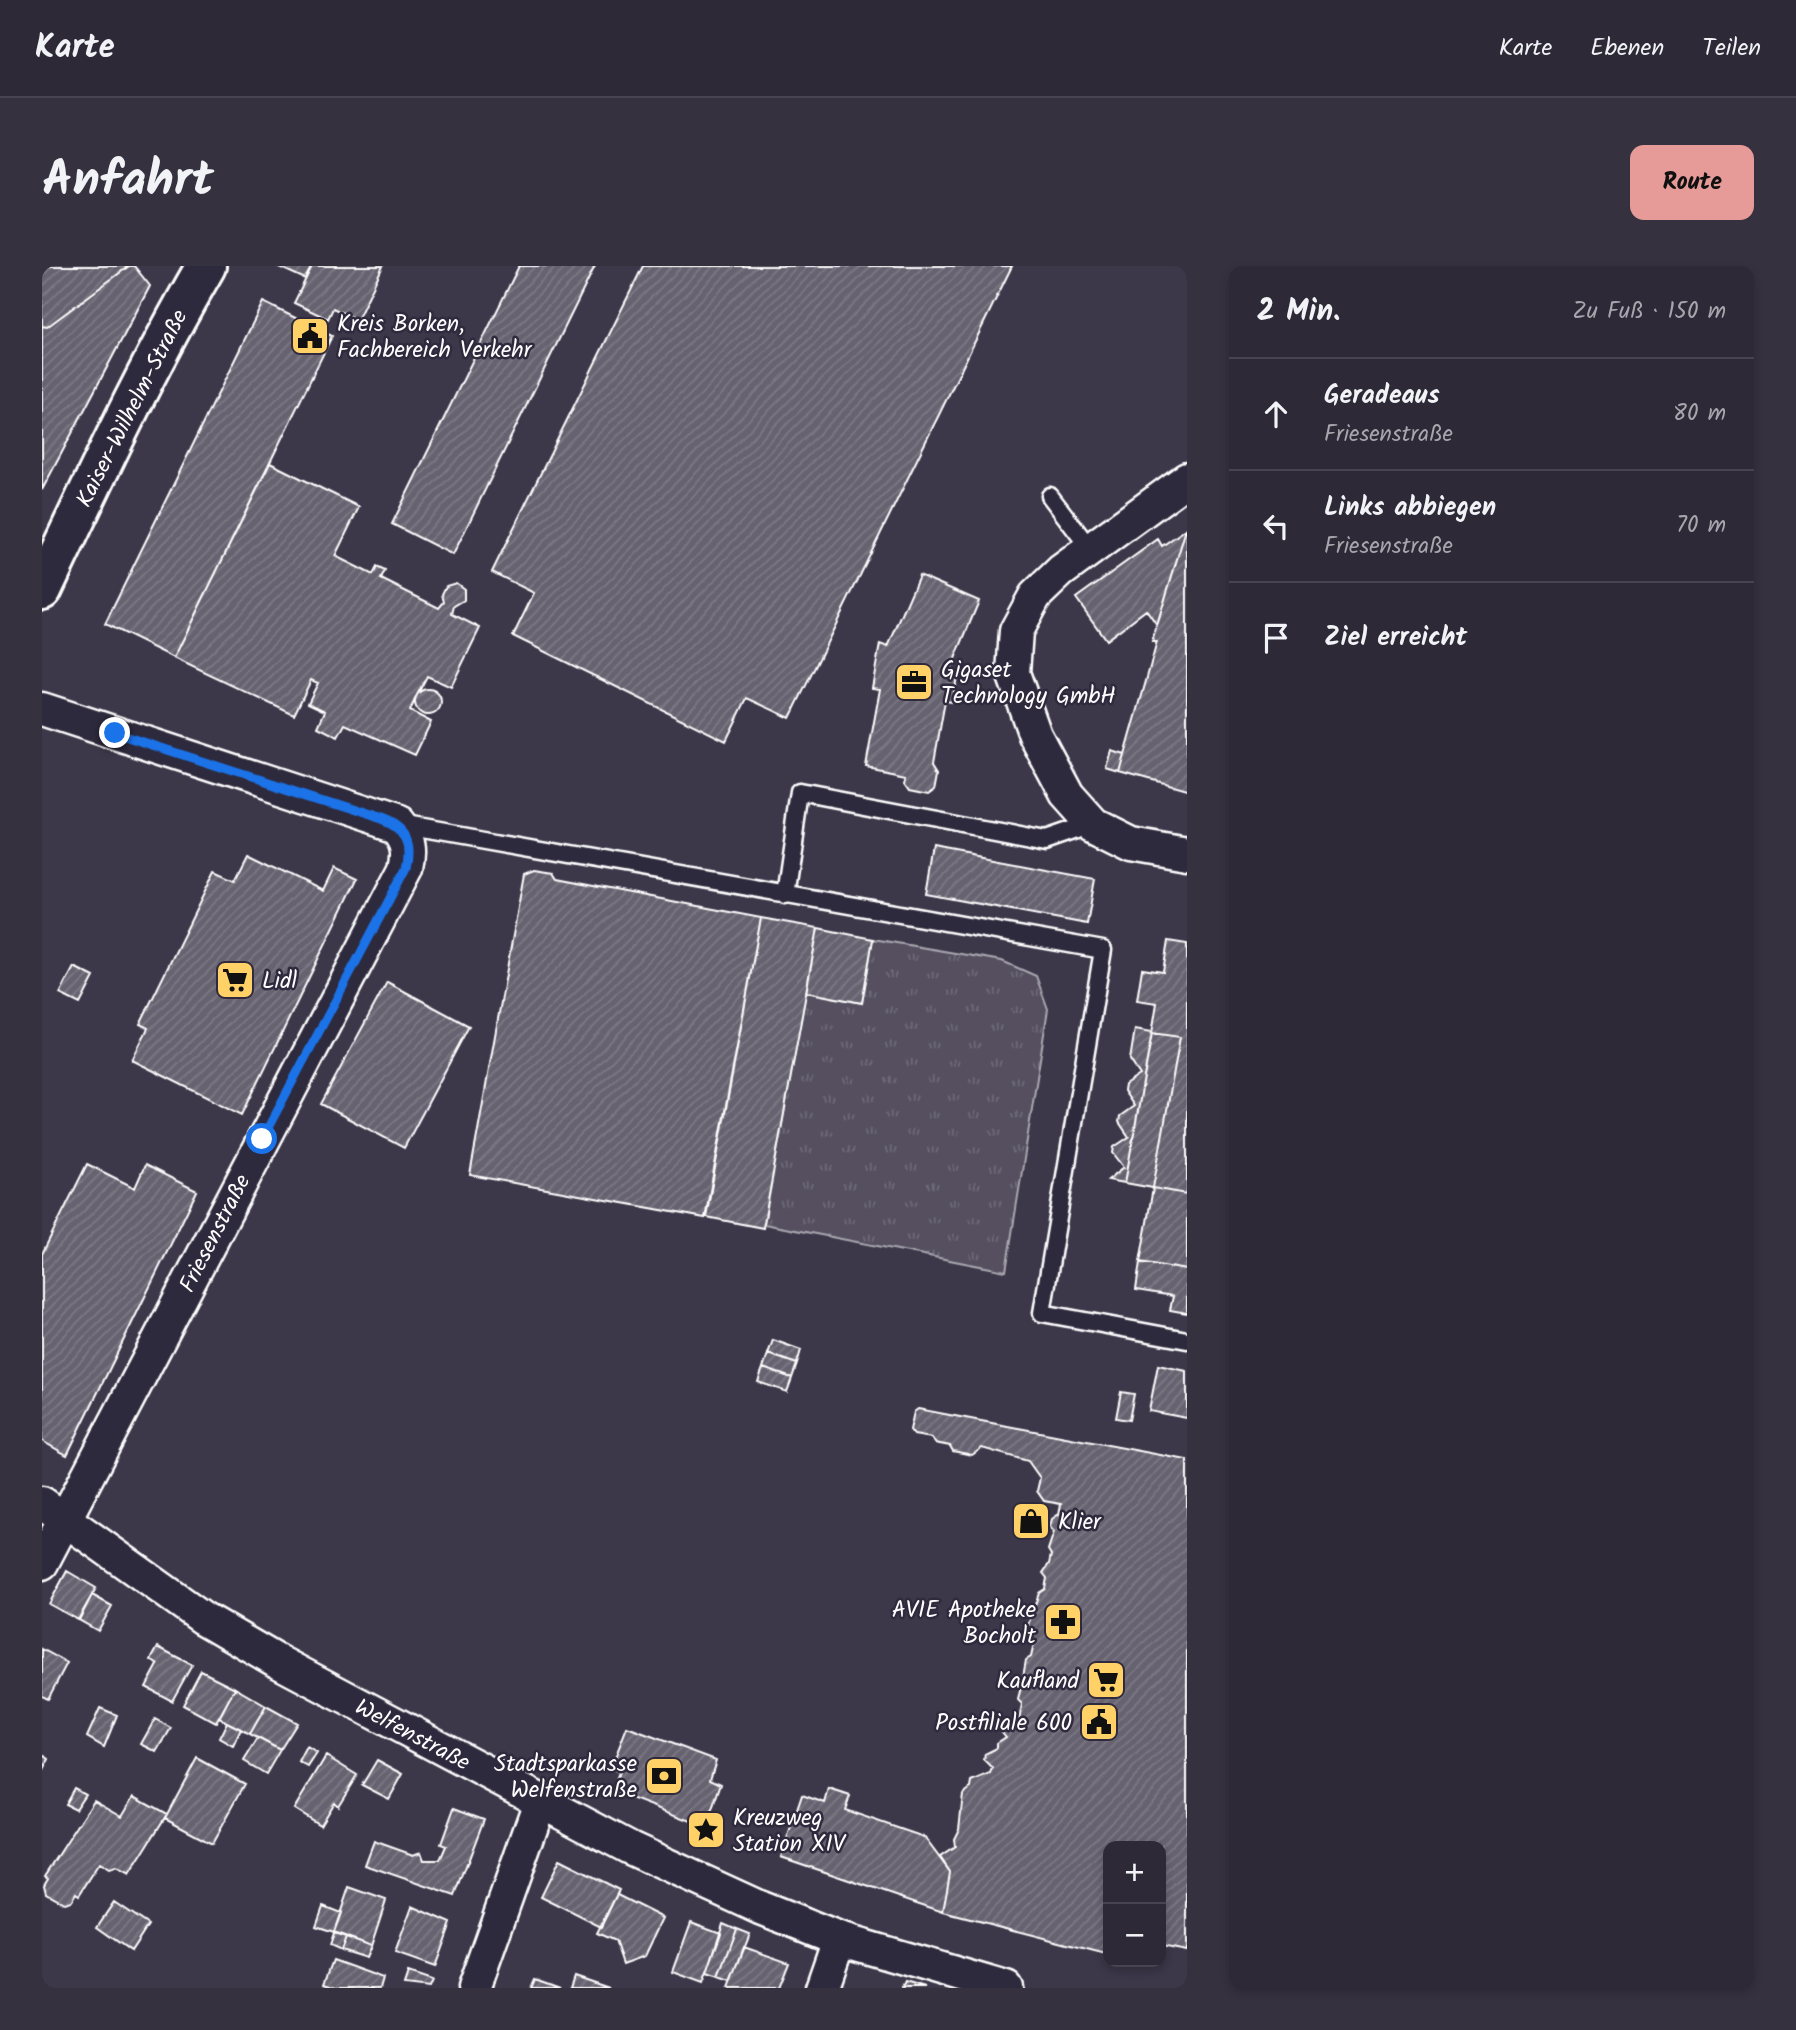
<!DOCTYPE html>
<html lang="de">
<meta charset="utf-8">
<style>
:root{--surface:#2d2937;--page:#35313f;--text:#f1f3f6;--muted:#a7a6ad;--line:#484552;--accent:#e69b98}
body{margin:0;font-family:Kalam,sans-serif;background:var(--page);color:var(--text)}
.controls{position:absolute;right:21px;bottom:21px;display:grid;overflow:hidden;border-radius:14px;box-shadow:0 4px 10px #0003}
.controls button{width:63px;height:63px;display:grid;place-items:center;padding:0;border:0;border-bottom:2px solid var(--line);background:var(--surface);color:var(--text);font:35px sans-serif}
.stop{position:absolute;width:21px;height:21px;margin:-16px;border:5px solid #1a73e8;border-radius:50%;background:#fff}
.stop.end{background:#1a73e8;border-color:#fff;box-shadow:0 2px 7px #0008}
.list{margin:0;padding:0;list-style:none}
h2{display:flex;justify-content:space-between;align-items:center;height:91px;margin:0;padding:0 28px;font-size:30px}
h2 small{font-size:23px;font-weight:400;color:var(--muted)}
.list li{display:grid;grid-template-columns:46px 1fr auto;gap:21px;align-items:center;box-sizing:border-box;height:112px;padding:0 28px;border-top:2px solid var(--line)}
.list b{display:block;font-size:26px;white-space:nowrap}
.list p{margin:0;font-size:23px;white-space:nowrap;color:var(--muted)}
.list em{font-size:23px;font-style:normal;color:var(--muted)}
.icon{flex:none;width:38px;height:38px;fill:none;stroke:currentColor;stroke-width:2;stroke-linecap:round;stroke-linejoin:round}
.map{position:relative;flex:none;width:1145px;height:1722px;overflow:hidden;border-radius:14px}
header{display:flex;align-items:center;gap:42px;box-sizing:border-box;height:98px;padding:0 35px;background:var(--surface);border-bottom:2px solid var(--line)}
header strong{font-size:33px}
nav{display:flex;gap:38px;margin-inline-start:auto;font-size:24px}
.intro{display:flex;align-items:center;justify-content:space-between;box-sizing:border-box;height:168px;padding:0 42px}
h1{margin:0;font-size:49px}
.button{padding:18px 32px;border-radius:14px;background:var(--accent);color:#111;font-size:24px;font-weight:700}
main{display:flex;gap:42px;padding:0 42px}
aside{flex:1;background:var(--surface);border-radius:14px;box-shadow:0 4px 10px #0003}
.map>svg:first-child{display:block}
.grass{fill:url(#grass-tufts);stroke:#aaa8b0;stroke-width:2}
.building{fill:url(#building-hatch);stroke:#fff;stroke-width:2}
.lines{fill:none;stroke-linecap:round;stroke-linejoin:round}
.service-casing{stroke:#fff;stroke-width:21}
.minor-casing{stroke:#fff;stroke-width:37}
.secondary-casing{stroke:#fff;stroke-width:44}
.service{stroke:#2f2a3d;stroke-width:16}
.minor{stroke:#2f2a3d;stroke-width:32}
.secondary{stroke:#2f2a3d;stroke-width:38}
.route{stroke:#1a73e8;stroke-width:9}
.labels{text-anchor:middle;stroke-width:5;stroke-linejoin:round;paint-order:stroke}
.poi-label{font-size:23px;fill:#fff;stroke:#2f2a3d;text-anchor:start}
.street-label{font-size:23px;fill:#fff;stroke:#2f2a3d}
</style>
<header>
<strong>Karte</strong>
<nav><a>Karte</a><a>Ebenen</a><a>Teilen</a></nav>
</header>
<div class="intro"><h1>Anfahrt</h1><a class="button">Route</a></div>
<main>
<div class="map">
<svg width="1145" height="1722" viewBox="0 0 1145 1722">
<defs>
<pattern id="grass-tufts" width="24" height="20" patternUnits="userSpaceOnUse" patternTransform="scale(1.75)"><rect width="24" height="20" fill="#555060"/><path d="M3 7l-1-3M5 7V3M7 7l1-3M15 17l-1-3M17 17v-4M19 17l1-3" fill="none" stroke="#6e6a78"/></pattern>
<pattern id="building-hatch" width="6" height="6" patternUnits="userSpaceOnUse" patternTransform="scale(1.75)"><rect width="6" height="6" fill="#666270"/><path d="M-1 1l2-2M0 6l6-6M5 7l2-2" fill="none" stroke="#7d7a85"/></pattern>
</defs>
<rect width="100%" height="100%" fill="#3c3749"/>
<filter id="ink" filterUnits="userSpaceOnUse"><feTurbulence type="fractalNoise" baseFrequency=".0143" numOctaves="2"/><feDisplacementMap in="SourceGraphic" scale="14" xChannelSelector="R" yChannelSelector="G"/><feConvolveMatrix kernelMatrix="1 2 1 2 8 2 1 2 1" color-interpolation-filters="sRGB"/></filter>
<g filter="url(#ink)">
<path class="grass" d="M831 673 960 695 994 710 1006 743 964 1005 722 958 764 726 820 737Z"/>
<path class="building" d="M0 0H87L5 61 0 60Z
M87 0H92L108 20 0 224V60L5 61Z
M235 0H270L263 13Z
M270 0H341L315 54 291 42 286 53 252 37Z
M477 0H553L411 289 350 258Z
M601 0H970L748 452 705 432 684 475 471 370 492 327 450 306Z
M221 36 290 70 132 392 63 358Z
M228 197 317 241 293 290 331 309 335 301 343 305 339 313 397 342 402 336 400 328 404 320 414 317 422 323V334L412 340 410 348 438 362 409 421 385 410 374 431 368 445 389 456 373 489 303 458 296 471 276 461 283 445 266 437 276 417 269 414 252 449 132 392Z
M1144 263 1145 262V526L1078 507 1115 376H1110Z
M1144 263 1115 360 1104 344 1064 374 1034 332 1116 273 1120 280Z
M877 309 937 335 907 407 915 411 910 436 903 435 892 496 897 504 894 520 887 525 868 521 863 514 864 508 824 500 838 423 830 422 838 378 846 381Z
M373 436a13 13 0 1 1 26 0a13 13 0 1 1-26 0Z
M1070 485 1083 489 1078 507 1065 503Z
M892 583 1053 613 1045 658 884 628Z
M206 588 281 625 292 602 315 613 200 849 90 794 106 762 98 758 173 605 193 614Z
M492 604 511 607 515 613 719 652 663 952 428 909 482 608Z
M719 652 776 662 721 962 664 951Z
M776 662 831 673 820 737 764 726Z
M1126 675 1145 678V928L1111 922 1138 771 1110 767 1115 737 1095 734 1100 703 1121 706Z
M32 701 52 711 38 738 18 728Z
M345 716 427 760 362 882 279 838Z
M1093 763 1110 766 1083 917 1066 914 1082 901 1071 887 1072 881 1087 871 1077 856 1078 850 1092 840 1082 825 1083 819 1098 809 1088 794Z
M1110 767 1138 771 1111 922 1083 917Z
M45 898 93 922 103 899 155 925 25 1189 0 1175V988Z
M1111 922 1145 928V1004L1098 996Z
M1098 996 1145 1004V1047L1128 1044 1131 1030 1094 1024Z
M731 1074 759 1084 755 1098 726 1088Z
M726 1088 755 1098 750 1112 721 1102Z
M1116 1099 1145 1105V1152L1107 1145Z
M721 1102 750 1112 745 1126 716 1116Z
M1079 1126 1092 1128 1087 1154 1074 1152Z
M876 1143 1145 1194V1685L1119 1680V1580H1066L1064 1688 901 1646 908 1606 898 1591 913 1581 912 1573 917 1563 921 1528 929 1522 930 1516 949 1508 951 1503 942 1494 943 1488 955 1482V1477L964 1471 960 1466 977 1455 980 1438 976 1434 979 1420 984 1417 981 1411 984 1394 989 1391 992 1378 986 1359 997 1327 1003 1323 1005 1312 1001 1307 1007 1298 1009 1289 1006 1284 1012 1266 1008 1261 1010 1253 1017 1248 1019 1238 1002 1235 995 1225 998 1212 986 1195 940 1182 930 1189 911 1185 908 1180 893 1177 890 1172 872 1169 868 1164 872 1146Z
M25 1305 54 1322 36 1354 7 1338Z
M50 1329 70 1340 56 1365 37 1354Z
M116 1381 150 1399 130 1435 104 1421 116 1399 109 1394Z
M0 1383 25 1397 6 1433 0 1430Z
M159 1405 193 1422 174 1457 141 1439Z
M193 1422 224 1440 208 1468 177 1452Z
M224 1440 255 1457 238 1484 208 1468Z
M58 1442 75 1449 62 1481 45 1471Z
M113 1453 129 1462 115 1486 99 1478Z
M185 1456 199 1463 191 1480 177 1472Z
M585 1461 674 1494 668 1513 679 1518 665 1558 662 1560 576 1527 578 1522 573 1519 577 1506 569 1502Z
M216 1472 238 1484 224 1508 202 1495Z
M265 1481 275 1487 266 1501 257 1496Z
M0 1488 7 1493 0 1506Z
M284 1490 315 1509 296 1540 292 1536 278 1559 252 1543Z
M155 1492 203 1518 170 1577 123 1552Z
M335 1494 361 1508 347 1533 320 1519Z
M32 1522 43 1528 33 1543 23 1538Z
M787 1523 808 1530 803 1544 882 1571 908 1606 901 1646 739 1591 760 1529 783 1537Z
M92 1530 125 1548 87 1609 74 1602 67 1604 57 1598 37 1629 34 1627 29 1635 22 1637 4 1627 2 1619 6 1612 3 1610 52 1534 80 1550Z
M412 1542 442 1553 413 1630 323 1599 332 1575 371 1589 379 1586 382 1594H398L404 1580 399 1578Z
M517 1594 577 1624 559 1661 499 1631Z
M307 1621 344 1634 329 1680 292 1666Z
M577 1624 575 1629 621 1652 603 1690 581 1698 573 1675 555 1667Z
M72 1636 106 1659 89 1685 55 1661Z
M281 1640 299 1647 292 1666 274 1660Z
M370 1640 409 1657 393 1701 353 1687Z
M649 1656 679 1667 661 1717 631 1706Z
M681 1657 695 1663 677 1711 665 1707Z
M695 1663 708 1668 689 1715 677 1711Z
M292 1667 304 1671 299 1684 288 1679Z
M304 1671 329 1680 324 1692 299 1684Z
M702 1681 747 1697 737 1722H687Z
M291 1694 341 1712 338 1722H294L282 1718Z
M366 1707 390 1715 387 1722 362 1719Z
M532 1710 567 1722H528Z
M493 1713 518 1722H489Z
M863 1716 883 1722H860Z"/>
<g class="lines">
<defs>
<path id="service" d="M1008 230 1049 284
M357 559 1061 684 1000 1047 1145 1074
M743 629 758 527 1005 574 1051 558"/>
<path id="minor" d="M1145 213 1019 305 993 330 974 365 971 407 993 469 1025 529 1051 558 1089 577 1145 587
M0 443 355 559C367 573 368 584 364 602L0 1297
M0 1237 161 1352 235 1395 588 1582 719 1642 797 1673 964 1722
M432 1722 498 1536
M780 1722 797 1673"/>
<path id="secondary" d="M0 324C52 214 103 105 164 0"/>
</defs>
<use href="#service" class="service-casing"/>
<use href="#minor" class="minor-casing"/>
<use href="#secondary" class="secondary-casing"/>
<use href="#service" class="service"/>
<use href="#minor" class="minor"/>
<use href="#secondary" class="secondary"/>
</g>
</g>
<g class="lines" filter="url(#ink)">
<path class="route" d="M73 467 339 553C364 562 370 576 364 602L220 873"/>
</g>
<defs>
<symbol id="civic-square" viewBox="-11 -11 22 22"><rect x="-9" y="-9" width="18" height="18" rx="4" fill="#ffd166" stroke="#2f2a3d"/><path d="M-.6-6.5H3V-4.5H.6V-3L4-1V1h2V6H-6V1h2V-1L-.6-3ZM-1.2 2.5V6h2.4V2.5Z" fill="#111"/></symbol>
<symbol id="office-square" viewBox="-11 -11 22 22"><rect x="-9" y="-9" width="18" height="18" rx="4" fill="#ffd166" stroke="#2f2a3d"/><path d="M-6-3h4V-5.5h4V-3h4V5H-6ZM-1-4.5V-3h2v-1.5ZM-6 0V1H6V0Z" fill="#111"/></symbol>
<symbol id="supermarket-square" viewBox="-11 -11 22 22"><rect x="-9" y="-9" width="18" height="18" rx="4" fill="#ffd166" stroke="#2f2a3d"/><path d="M-6-5.5h2.5l.6 2H6L4.5 2H-2.5L-4.4-4H-6ZM-1.5 3.2a1.3 1.3 0 1 0 .1 0ZM3 3.2a1.3 1.3 0 1 0 .1 0Z" fill="#111"/></symbol>
<symbol id="shop-square" viewBox="-11 -11 22 22"><rect x="-9" y="-9" width="18" height="18" rx="4" fill="#ffd166" stroke="#2f2a3d"/><path d="M-5-2.5h2.3a2.7 3.5 0 0 1 5.4 0H5L5.5 6h-11ZM-1.5-2.5h3a1.5 2.3 0 0 0-3 0Z" fill="#111"/></symbol>
<symbol id="pharmacy-square" viewBox="-11 -11 22 22"><rect x="-9" y="-9" width="18" height="18" rx="4" fill="#ffd166" stroke="#2f2a3d"/><path d="M-2-6h4v4h4v4h-4v4h-4v-4h-4v-4h4Z" fill="#111"/></symbol>
<symbol id="bank-square" viewBox="-11 -11 22 22"><rect x="-9" y="-9" width="18" height="18" rx="4" fill="#ffd166" stroke="#2f2a3d"/><path d="M-6-4H6V4H-6ZM0-2.3a2.3 2.3 0 1 0 0 4.6a2.3 2.3 0 1 0 0-4.6Z" fill="#111"/></symbol>
<symbol id="sight-square" viewBox="-11 -11 22 22"><rect x="-9" y="-9" width="18" height="18" rx="4" fill="#ffd166" stroke="#2f2a3d"/><path d="M0-6L1.8-2.2L6-1.7L2.9 1.2L3.7 5.4L0 3.3L-3.7 5.4L-2.9 1.2L-6-1.7L-1.8-2.2Z" fill="#111"/></symbol>
</defs>
<g fill-rule="evenodd">
<use href="#civic-square" x="246" y="48" width="44" height="44"/>
<use href="#office-square" x="850" y="394" width="44" height="44"/>
<use href="#supermarket-square" x="171" y="692" width="44" height="44"/>
<use href="#shop-square" x="967" y="1233" width="44" height="44"/>
<use href="#pharmacy-square" x="999" y="1334" width="44" height="44"/>
<use href="#supermarket-square" x="1042" y="1392" width="44" height="44"/>
<use href="#civic-square" x="1035" y="1434" width="44" height="44"/>
<use href="#bank-square" x="600" y="1488" width="44" height="44"/>
<use href="#sight-square" x="642" y="1542" width="44" height="44"/>
</g>
<g class="labels">
<g class="poi-label">
<text x="295" y="65">Kreis Borken,<tspan x="295" dy="26">Fachbereich Verkehr</tspan></text>
<text x="899" y="411">Gigaset<tspan x="899" dy="26">Technology GmbH</tspan></text>
<text x="220" y="722">Lidl</text>
<text x="1016" y="1263">Klier</text>
<text x="994" y="1351" text-anchor="end">AVIE Apotheke<tspan x="994" dy="26">Bocholt</tspan></text>
<text x="1037" y="1422" text-anchor="end">Kaufland</text>
<text x="1030" y="1464" text-anchor="end">Postfiliale 600</text>
<text x="595" y="1505" text-anchor="end">Stadtsparkasse<tspan x="595" dy="26">Welfenstraße</tspan></text>
<text x="691" y="1559">Kreuzweg<tspan x="691" dy="26">Station XIV</tspan></text>
</g>
<g class="street-label">
<text transform="translate(89 142) rotate(-63)" y="8">Kaiser-Wilhelm-Straße</text>
<text transform="translate(172 967) rotate(-63)" y="8">Friesenstraße</text>
<text transform="translate(371 1468) rotate(28)" y="8">Welfenstraße</text>
</g>
</g>
</svg>
<div class="controls">
<button>+</button>
<button>−</button>
</div>
<div class="stop" style="left:220px;top:873px"></div>
<div class="stop end" style="left:73px;top:467px"></div>
</div>
<aside>
<h2>2 Min.<small>Zu Fuß · 150 m</small></h2>
<ul class="list">
<li><svg class="icon" aria-label="ahead" viewBox="0 0 24 24"><path d="M12 20V5M6 11l6-6 6 6"/></svg><div><b>Geradeaus</b><p>Friesenstraße</p></div><em>80 m</em></li>
<li><svg class="icon" aria-label="left" viewBox="0 0 24 24"><path d="M17 20v-9H6M10 6l-5 5 5 5"/></svg><div><b>Links abbiegen</b><p>Friesenstraße</p></div><em>70 m</em></li>
<li><svg class="icon" aria-label="arrive" viewBox="0 0 24 24"><path d="M6 21V4h12l-3 4 3 4H6"/></svg><div><b>Ziel erreicht</b></div></li>
</ul>
</aside>
</main>
